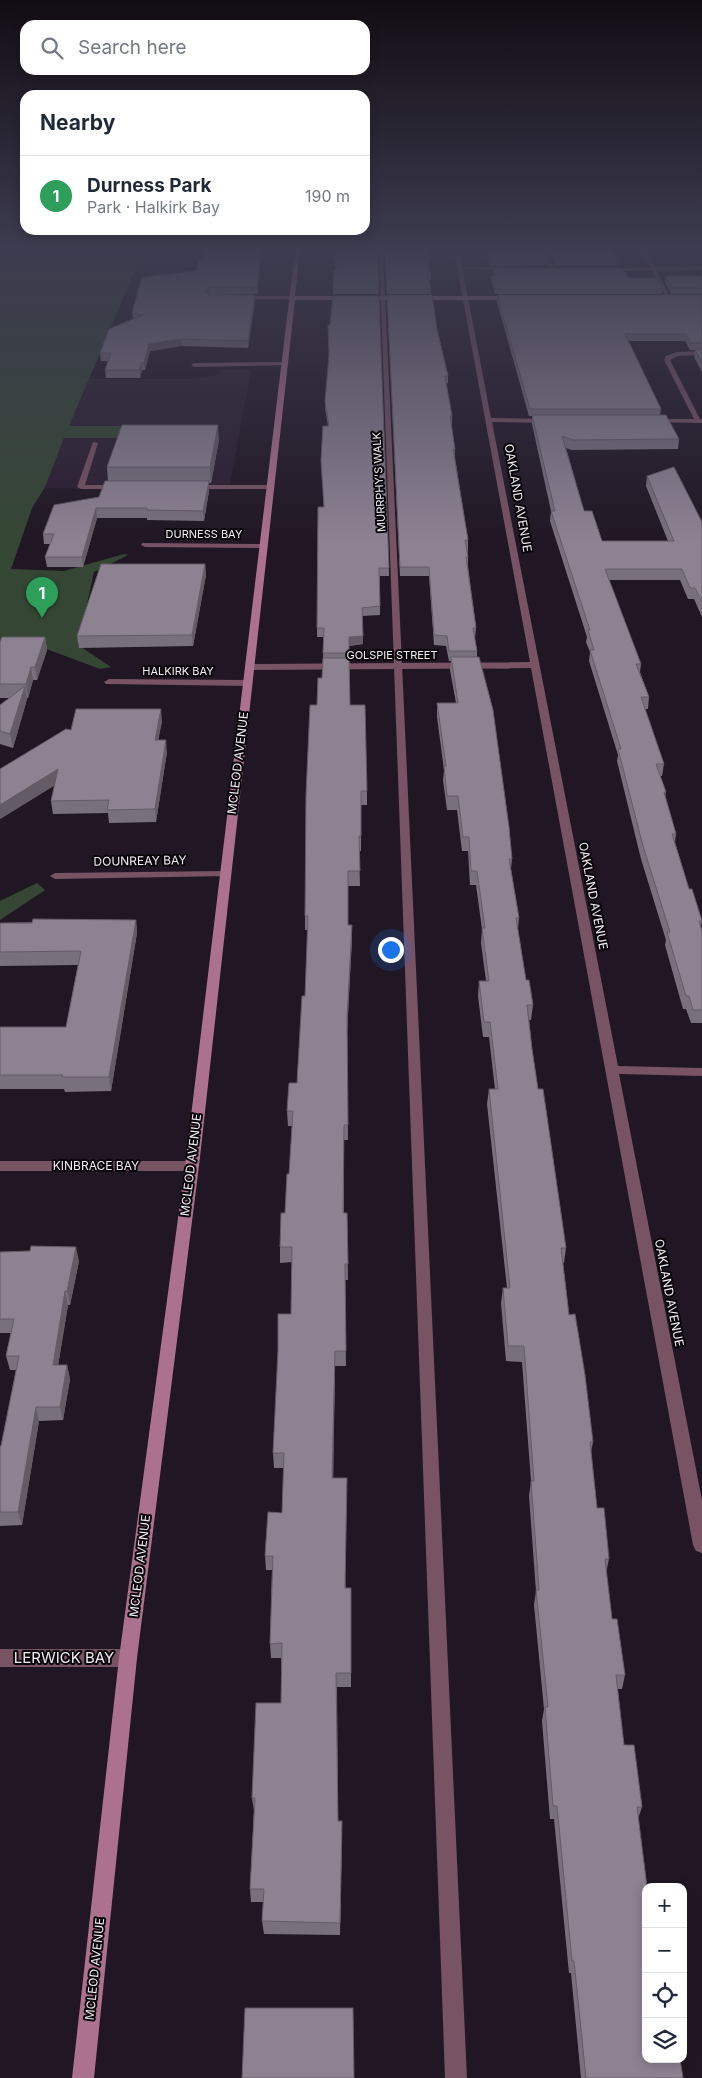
<!DOCTYPE html>
<meta charset="utf-8">
<style>
:root{--surface:#fff;--page:#f2f2f3;--text:#1f2937;--muted:#747a83;--line:#e0e1e3;--accent:#1a73e8}
body{margin:0;font-family:Inter,sans-serif;background:var(--page);color:var(--text)}
.controls{position:absolute;right:15px;bottom:15px;display:grid;overflow:hidden;border-radius:10px;box-shadow:0 2px 12px #0003}
.controls button{width:45px;height:45px;display:grid;place-items:center;padding:0;border:0;border-bottom:1px solid var(--line);background:var(--surface);color:var(--text);font:25px sans-serif}
.you{position:absolute;left:390px;top:949px;width:18px;height:18px;margin:-12px;border:4px solid #fff;border-radius:50%;background:#1a73e8;box-shadow:0 0 0 8px #1a73e833}
.badge{display:grid;place-items:center;width:32px;height:32px;border-radius:50%;background:var(--accent);color:#fff;font-size:16px;font-weight:700}
.pin{position:absolute;translate:-50% -41px;filter:drop-shadow(0 1px 2px #0008)}
.pin::after{content:'';position:absolute;top:26px;width:18px;height:15px;background:inherit;clip-path:polygon(0 0,100% 0,50% 100%)}
.list{margin:0;padding:0;list-style:none}
h2{display:flex;justify-content:space-between;align-items:center;height:65px;margin:0;padding:0 20px;font-size:21px}
h2 small{font-size:16px;font-weight:400;color:var(--muted)}
.list li{display:grid;grid-template-columns:32px 1fr auto;gap:15px;align-items:center;box-sizing:border-box;height:80px;padding:0 20px;border-top:1px solid var(--line)}
.list b{display:block;font-size:19px;white-space:nowrap}
.list p{margin:0;font-size:16px;white-space:nowrap;color:var(--muted)}
.list em{font-size:16px;font-style:normal;color:var(--muted)}
.icon{flex:none;width:28px;height:28px;fill:none;stroke:currentColor;stroke-width:2;stroke-linecap:round;stroke-linejoin:round}
.map{position:relative;flex:none;width:702px;height:2078px;overflow:hidden}
.search{position:absolute;background:var(--surface);box-shadow:0 2px 12px #0003;left:20px;top:20px;width:350px;height:55px;display:flex;align-items:center;gap:12px;box-sizing:border-box;padding:0 18px;border-radius:15px;color:var(--muted);font-size:19px}
.panel{position:absolute;background:var(--surface);box-shadow:0 2px 12px #0003;left:20px;top:90px;width:350px;height:145px;border-radius:15px}
.map>svg:first-child{display:block}
.built{fill:#2c1f31}
.green{fill:#354734}
.lines{fill:none;stroke-linecap:round;stroke-linejoin:round}
.lane{fill:#775363;fill-rule:evenodd}
.street{fill:#775363;fill-rule:evenodd}
.secondary{fill:#ac718c;fill-rule:evenodd}
.wall{fill:#79707e}
.shaded-wall{fill:#635b66}
.building{fill:#8d8292;stroke:#635b66}
.labels{text-anchor:middle;stroke-width:4;stroke-linejoin:round;paint-order:stroke}
.far-street-label{font-size:11px;fill:#f2ecf5;stroke:#080509}
.street-label{font-size:12px;fill:#f2ecf5;stroke:#080509}
.near-street-label{font-size:15px;fill:#f2ecf5;stroke:#080509}
</style>
<div class="map">
<svg width="702" height="2078" viewBox="0 0 702 2078">
<rect width="100%" height="100%" fill="#211724"/>
<path class="built" d="M221 370H251L229 490 44 488 88 379H191L220 374Z"/>
<path class="green" d="M0 251H143L69 426H126L124 435 117 438H64L45 487 32 508 11 569 64 571 124 554 128 555 94 572 78 645 111 667 100 669 44 648 0 647Z
M37 883 45 890 0 920V901Z"/>
<g class="lines">
<path class="lane" d="M379 251H383L467 2078H445Z
M543 251H548L554 270 549 269Z
M702 266V270L607 271 604 269Z
M510 267 512 270 456 269 459 267Z
M93 442 98 443 85 485H122V489H81L77 487Z
M189 485H271L275 487 271 489H192L188 487Z"/>
<path class="street" d="M454 251H459L491 418 547 419 550 421 547 423 492 422 618 1066 702 1068V1076L619 1074 702 1500V1553L696 1551 693 1545 531 668 249 670 245 667 249 664 530 662Z
M642 251H647L671 299 666 298Z
M293 296 295 299 238 300 235 298 238 296Z
M702 351V355L678 356 670 360 700 419H702V423L650 422V420L652 419H694L664 360 666 356 677 352Z
M286 362 288 365 194 367 191 365 194 363Z
M142 543 264 544 268 546 264 548 145 547 141 545Z
M109 679 248 680 253 683 248 686 106 684 104 682Z
M225 871 229 872 230 874 229 876 55 879 50 876 55 873Z
M0 1161H192L197 1163 199 1166 197 1169 192 1171H0Z
M0 1649H128L135 1652 137 1658 135 1664 128 1667H0Z"/>
<path class="secondary" d="M295 251H300L295 296H513L516 298 513 300H295L199 1166 137 1658 94 2078H72L119 1658 185 1166Z"/>
</g>
<path class="wall" d="M205 251H262L257 294 208 295H255V301L248 348 182 346 150 351 145 370H142L140 378H106L105 370 108 361H101L100 353 133 319 132 313 196 271 203 260Z
M377 251 379 294H333L334 270Z
M385 251 430 258 429 262H428L431 275V280H429L431 289V294H387Z
M485 251H543L547 261 546 265 490 266Z
M550 251H611L617 260V265H555Z
M493 268 629 278 663 289 662 294H495L491 281V276H494L493 273Z
M666 276H702V294H671L665 282Z
M387 295 437 329 448 376V383L446 384 452 416V424H451L455 449V457L468 540V566L476 628 475 638H474L477 651V657L512 859 511 869 519 918 518 930 526 980 533 1005 531 1020H529L532 1049 538 1089 566 1248 564 1263H563L569 1315 593 1442 591 1452 597 1508 609 1559 606 1573 612 1619 625 1675 622 1689H617L624 1745 642 1807 638 1819 646 2059 683 2078H581L571 1973H569L554 1819H550L542 1721 544 1709 534 1605 536 1591 529 1496 531 1481 522 1362 506 1361 501 1303 503 1288H507L487 1104 489 1089H495L489 1037H483L478 996 479 981H486L481 943 482 929 476 885H470L468 851H462L457 810H447L443 780 444 770 437 717V703H456L450 670 451 661H449L446 646 434 645 429 576H400Z
M497 295H702V372L694 357 695 350H699H690L685 341H628L661 409 660 415 679 439 678 449 572 450 566 448 584 511 602 541H668L646 486 647 476 702 522V617L694 599H688L680 580H609L641 664 640 672 649 697 648 709H645L664 764 662 776H660L666 792 665 797 676 834 675 842 689 889 702 921 701 927 702 931V1023H691L686 1009H683L665 945 666 940 641 859 617 761 618 755 589 661 590 652 586 642 587 637 550 521 551 511 532 424V416H529L497 302Z
M325 401 389 568V576H380V615L362 616 363 644 349 646 350 705 367 791V805H361V851H359L360 886H348V925L352 939 347 1032 348 1140H344V1213H347L348 1280H345L346 1366H335L333 1478 346 1588H351V1687H337L338 1821 342 1834 340 1935 264 1934 262 1921 264 1902H251L250 1889 254 1811 252 1798 281 1703V1658H271L270 1644 272 1570H266L265 1556 282 1513 284 1468H274L273 1453 291 1314 292 1262 280 1263V1247L285 1213 289 1174 292 1126H288L287 1111 297 1083 305 996 308 930H305V916L317 705 322 678 323 658 324 637H317V628L324 507 321 460 328 426 325 408Z
M219 440 211 483H209V491L204 521 147 520V518H97L83 567H47L45 557 50 544H44L43 534 99 497 108 481 107 467Z
M205 564 206 575 193 646 79 648 77 636Z
M45 637 47 650 37 680H33L28 698H27V699L13 748 0 744V705L10 698H0V642Z
M162 721 158 740 167 752 156 822 109 823 108 813 53 814 51 801 55 785 0 819 71 730Z
M136 920 137 933 111 1091 65 1092 64 1089H0V1027H66L78 965 0 966V923Z
M0 1252 79 1261 70 1305H68L58 1365H67L70 1379 63 1420 39 1421 22 1525 0 1526V1446H1L16 1370H10L6 1356 11 1333H0Z"/>
<path class="shaded-wall" d="M261 251H262L257 294V287Z
M209 287V294L204 297V291Z
M255 295V301L248 348V341Z
M181 339 182 346 150 351 145 370 144 363 149 344Z
M141 363 142 370 140 378 139 370Z
M218 425 219 440 211 483 210 467Z
M209 481V491L204 521 203 511Z
M96 508 97 518 83 567 82 557Z
M205 564 206 575 193 646 192 635Z
M363 636V644L349 646V637Z
M45 637 47 650 37 680 35 667Z
M31 667 33 680 28 698 26 684Z
M25 686 27 699 13 748 10 734Z
M161 709 162 721 156 752 155 740Z
M166 740 167 752 156 822 155 809Z
M58 769 60 782 0 819V805Z
M136 920 137 933 111 1091 109 1077Z
M352 925V939L347 1033V1018Z
M76 1247 79 1261 70 1305 67 1291Z
M65 1291 68 1305 56 1379 53 1365Z
M335 1351V1366L333 1493 332 1478Z
M67 1365 70 1379 63 1420 60 1407Z
M36 1407 39 1421 22 1525 18 1512Z"/>
<path class="building" d="M205 251H261L257 287H209L204 291 209 295H255L248 341 181 339 149 344 144 363H141L139 370H105L111 353H100L109 329 143 315 132 313 142 277 196 271 199 260H203Z
M334 251H377L379 289H333L334 270H336Z
M385 251H428L430 258H427L431 275H428L431 289H387Z
M487 251H543L547 261 491 262Z
M552 251H611L617 260 556 261Z
M493 268H622L629 278H656L663 289H495L491 276H496Z
M666 276H702V288H672Z
M387 295H432L437 329 448 376H445L452 416H450L455 449H453L468 540H465L468 557H466L476 628H473L477 651H449L447 636 434 635 429 567H400Z
M497 295H702V343H691L686 334H625L661 409H530Z
M333 296H379L389 568H379L380 606 362 608 363 636 349 637V653H323L324 628H317L318 507H324L321 460 323 426H329L325 401 329 355 328 325H330Z
M702 349V363L695 350Z
M532 415H666L679 439 573 440 562 436 584 511H592L602 541H674L647 476 674 467 702 522V602L695 588H690L682 569H605L641 664H636L649 697H641L664 764H656L666 792H664L676 834H672L689 889H692L702 921H699L702 931V1010H693L689 996H686L667 932H670L643 846 618 749H621L590 650H594L588 630H590L551 511H555Z
M122 425H218L210 467H107Z
M105 481H209L203 511 147 510V508H96L82 557H45L54 534H43L54 505 99 497Z
M101 564H205L192 635 77 636Z
M2 637H45L35 667H31L26 684H0V642Z
M451 657H479L493 710 509 827 512 859H509L519 918H516L526 980H529L533 1005H527L532 1049 538 1089H543L566 1248H561L569 1315 575 1314 585 1375 593 1442H590L597 1508H604L609 1559H605L612 1619H617L625 1675H616L624 1745H634L642 1807H637L647 1887H646V2059H680L683 2078H586L574 1961H572L557 1806H553L545 1707H548L536 1590H539L531 1481H534L524 1346H508L503 1288H510L489 1089H498L490 1022H484L479 981H489L482 928H485L477 871H471L469 837H463L458 796H447L444 766H446L437 703H458Z
M323 658H349L350 705H365L367 791H361V836H359L360 871H348V925H352L347 1018 348 1125H344L343 1213H347L348 1264H345L346 1351H335L332 1478H347L345 1588H351V1673H336L338 1821H342L340 1923 262 1921 264 1889H250L255 1798H252L256 1703H281L282 1643 270 1644 273 1556H265L268 1512 282 1513 284 1453H273L278 1351V1314H291L292 1247H280L281 1213H285L287 1174H289L293 1111H287L289 1083H297L302 996H305L308 916H305L306 795 310 705H317L318 678H322Z
M25 686 10 734 0 731V705Z
M76 709H161L155 740H166L155 809 107 810 109 800 51 801 58 769 0 805V769L66 729 71 730Z
M33 919 136 920 109 1077H62L63 1075H0V1027H66L81 951 0 952V923H32Z
M31 1246 76 1247 67 1291H65L53 1365H67L60 1407H36L18 1512H0V1446H1L19 1356H6L14 1319H0V1252L30 1251Z
M245 2008H353L354 2078H242Z"/>
<linearGradient id="sky" x2="0" y2="1"><stop stop-color="#120d14"/><stop offset="0.46" stop-color="#3d3c50"/><stop offset="1" stop-color="#3d3c50" stop-opacity="0"/></linearGradient>
<rect width="702" height="542" fill="url(#sky)"/>
<g class="labels">
<g class="far-street-label">
<text transform="translate(379 482) rotate(-93)" y="4">MURRPHY'S WALK</text>
<text x="204" y="538">DURNESS BAY</text>
<text x="392" y="659">GOLSPIE STREET</text>
<text x="178" y="675">HALKIRK BAY</text>
</g>
<g class="street-label">
<text transform="translate(518 498) rotate(80)" y="4">OAKLAND AVENUE</text>
<text transform="translate(238 763) rotate(-83)" y="4">MCLEOD AVENUE</text>
<text transform="translate(140 861) rotate(-1)" y="4">DOUNREAY BAY</text>
<text transform="translate(593 896) rotate(79)" y="4">OAKLAND AVENUE</text>
<text transform="translate(191 1165) rotate(-83)" y="4">MCLEOD AVENUE</text>
<text x="96" y="1170">KINBRACE BAY</text>
<text transform="translate(669 1293) rotate(79)" y="4">OAKLAND AVENUE</text>
<text transform="translate(140 1566) rotate(-83)" y="4">MCLEOD AVENUE</text>
<text transform="translate(95 1969) rotate(-84)" y="4">MCLEOD AVENUE</text>
</g>
<g class="near-street-label">
<text x="64" y="1663">LERWICK BAY</text>
</g>
</g>
</svg>
<div class="controls">
<button>+</button>
<button>−</button>
<button><svg class="icon" aria-label="locate" viewBox="0 0 24 24"><circle cx="12" cy="12" r="6"/><path d="M12 2v4M12 18v4M2 12h4M18 12h4"/></svg></button>
<button><svg class="icon" aria-label="layers" viewBox="0 0 24 24"><path d="M12 4l9 5-9 5-9-5zM3 14l9 5 9-5"/></svg></button>
</div>
<div class="you"></div>
<div class="pin badge" style="left:42px;top:618px;background:#2e9e5b">1</div>
<div class="search"><svg class="icon" aria-label="search" viewBox="0 0 24 24"><circle cx="10" cy="10" r="6"/><path d="M15 15l6 6"/></svg>Search here</div>
<section class="panel">
<h2>Nearby<small></small></h2>
<ul class="list">
<li><span class="badge" style="background:#2e9e5b">1</span><div><b>Durness Park</b><p>Park · Halkirk Bay</p></div><em>190 m</em></li>
</ul>
</section>
</div>
